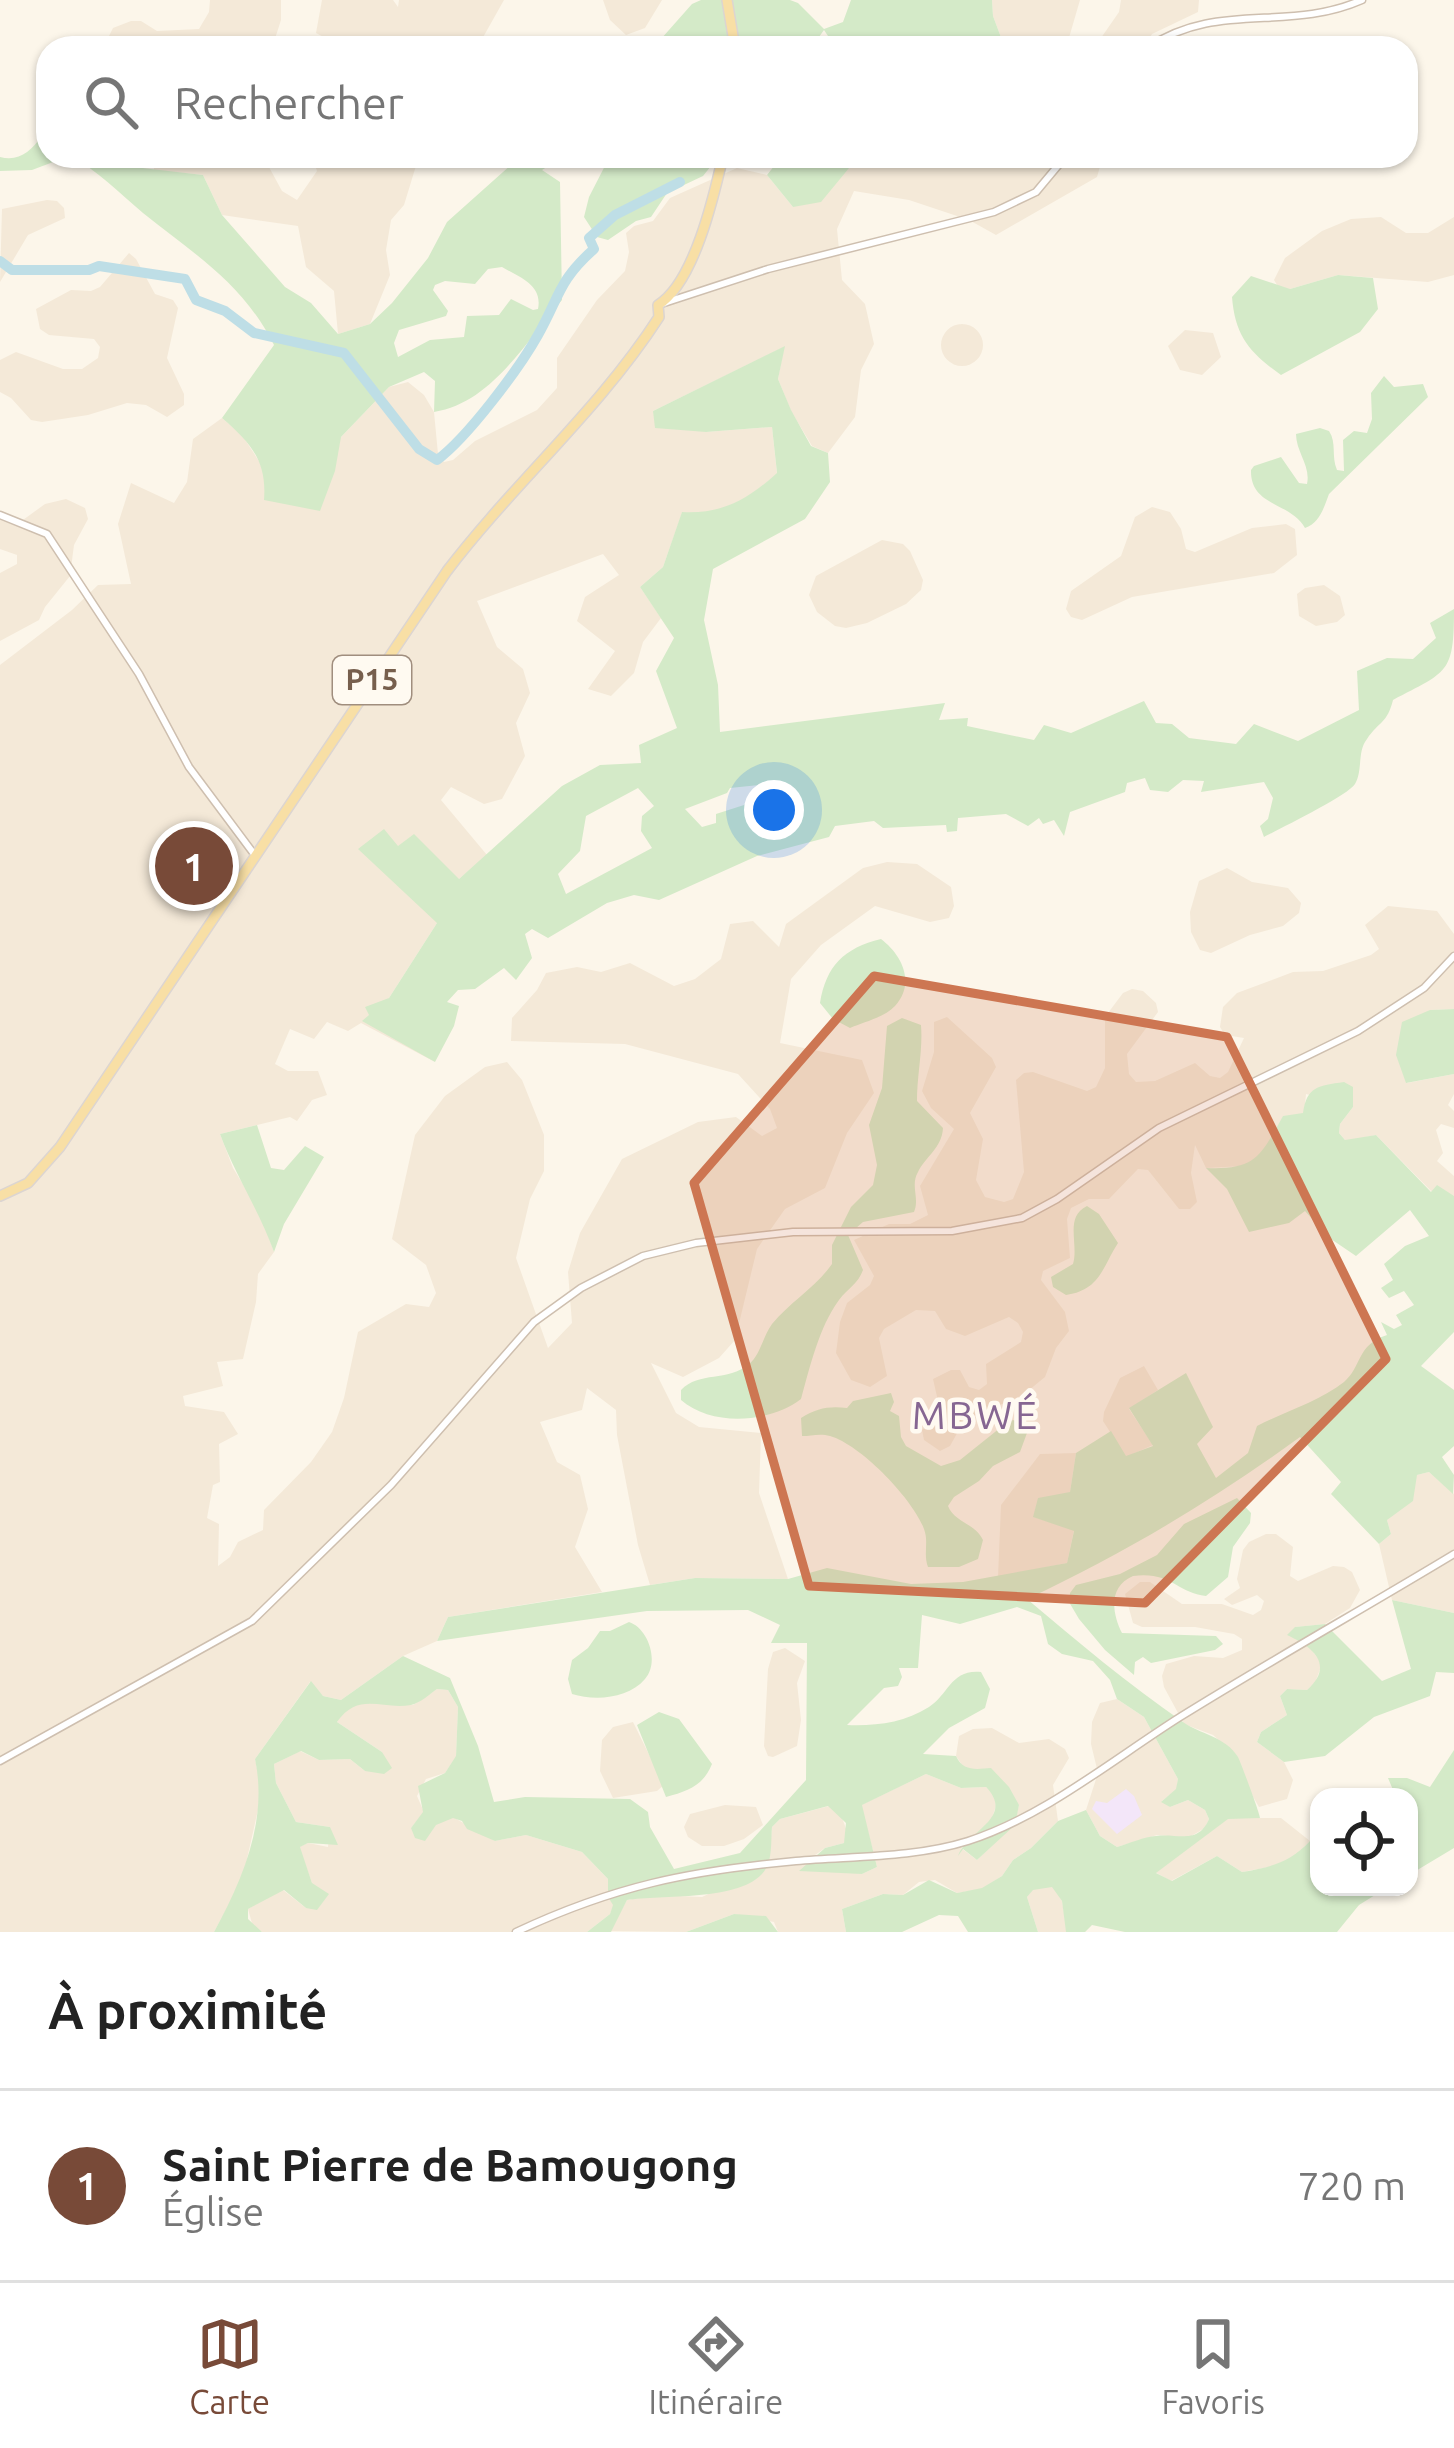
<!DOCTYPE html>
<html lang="fr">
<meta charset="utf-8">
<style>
:root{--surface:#fff;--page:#f6f6f6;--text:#222;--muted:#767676;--line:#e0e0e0;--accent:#784a38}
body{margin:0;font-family:Ubuntu,sans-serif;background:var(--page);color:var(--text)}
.controls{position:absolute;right:36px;bottom:36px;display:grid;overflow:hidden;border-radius:24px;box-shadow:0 3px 9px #0004}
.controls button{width:108px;height:108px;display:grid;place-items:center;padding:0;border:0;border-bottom:3px solid var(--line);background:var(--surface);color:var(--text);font:60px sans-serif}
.you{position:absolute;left:774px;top:810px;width:42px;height:42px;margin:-30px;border:9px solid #fff;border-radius:50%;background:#1a73e8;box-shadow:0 0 0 18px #1a73e833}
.badge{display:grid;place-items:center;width:78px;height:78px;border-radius:50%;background:var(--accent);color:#fff;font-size:39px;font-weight:700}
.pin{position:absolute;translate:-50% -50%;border:6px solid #fff;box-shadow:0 3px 12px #0006}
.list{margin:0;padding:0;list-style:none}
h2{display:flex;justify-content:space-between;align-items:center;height:156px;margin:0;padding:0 48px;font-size:51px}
h2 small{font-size:39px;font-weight:400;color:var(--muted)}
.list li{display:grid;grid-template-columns:78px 1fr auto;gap:36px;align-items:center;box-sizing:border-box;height:192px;padding:0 48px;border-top:3px solid var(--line)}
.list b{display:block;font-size:45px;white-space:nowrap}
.list p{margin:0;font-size:39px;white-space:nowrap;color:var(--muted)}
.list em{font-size:39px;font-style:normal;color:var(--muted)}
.icon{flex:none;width:66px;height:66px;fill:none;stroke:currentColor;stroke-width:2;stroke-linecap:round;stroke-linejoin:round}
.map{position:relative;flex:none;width:1454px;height:1932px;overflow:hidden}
.search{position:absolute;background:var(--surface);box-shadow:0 3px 9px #0004;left:36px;right:36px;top:36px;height:132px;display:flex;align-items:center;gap:30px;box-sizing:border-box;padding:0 42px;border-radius:36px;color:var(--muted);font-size:45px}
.sheet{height:348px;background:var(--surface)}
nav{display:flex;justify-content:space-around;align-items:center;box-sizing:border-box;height:168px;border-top:3px solid var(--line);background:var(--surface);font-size:33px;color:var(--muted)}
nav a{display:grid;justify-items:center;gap:6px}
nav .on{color:var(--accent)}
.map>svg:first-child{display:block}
.residential{fill:#f4e9d8}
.education{fill:#f3e6f9}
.green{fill:#d4eac8;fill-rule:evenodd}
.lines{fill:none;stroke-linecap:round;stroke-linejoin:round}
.river{stroke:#bedee6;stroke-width:10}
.minor-casing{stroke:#cebfaf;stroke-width:9}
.major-casing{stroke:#dcd5d1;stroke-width:12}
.minor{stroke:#fff;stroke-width:6}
.major{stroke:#f8dfa5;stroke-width:9}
.marked{fill:#cd7652;fill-opacity:0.2;stroke:#cd7652;stroke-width:9;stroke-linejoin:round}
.labels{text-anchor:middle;stroke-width:9;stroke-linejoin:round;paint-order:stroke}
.shield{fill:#fffaf1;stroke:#a08e7e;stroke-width:3}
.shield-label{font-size:30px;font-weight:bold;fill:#775f4d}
.quarter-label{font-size:39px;letter-spacing:3px;fill:#866692;stroke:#fffaf1}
</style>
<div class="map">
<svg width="1454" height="1932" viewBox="0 0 1454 1932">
<rect width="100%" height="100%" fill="#fcf6ea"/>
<path class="residential" d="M210 0H281V20L272 48H103L113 28 131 21H141L157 31 199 29 209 12Z
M322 0H393L398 7 399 0H504L477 48H344L316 33Z
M603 0H662L645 28 626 35 610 20Z
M992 0H1080L1066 48H1005L993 16Z
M1121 0H1199L1198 12 1152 34 1143 48H1094L1119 12Z
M154 156H263L282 191 297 200 317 171 312 156H419L404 205 391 220 386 250 390 275 370 324 338 334 334 291 306 267 298 226 222 215 203 175 154 170Z
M859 156H1103L1097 177 996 235 969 220 909 200 854 191 837 229 842 280 865 304 874 344 861 370 855 417 828 453 812 446 791 411 778 379 784 347 653 411 706 432 772 427 777 474 740 504 707 514 682 513 663 567 640 587 661 618 643 642 634 673 611 696 588 689 615 651 577 621 585 597 619 575 603 554 477 601 497 647 523 669 530 693 516 723 525 756 502 799 484 804 451 787 441 800 487 855 459 879 437 923 389 998 363 1021 391 1034 435 1062 361 1023 348 1031 327 1022 314 1039 290 1029 275 1064 288 1071H318L327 1095 312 1100 297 1121 290 1117 220 1134 233 1168 260 1212 274 1252 258 1274 256 1302 243 1359 217 1362 223 1386 183 1396 185 1406 224 1412 238 1434 219 1444 220 1482 213 1485 207 1518 219 1524 218 1566 230 1557 238 1542 263 1530 264 1510 311 1462 332 1432 344 1398 358 1332 406 1304 429 1307 436 1293 426 1265 392 1239 415 1135 445 1096 485 1067 507 1062 522 1080 544 1135V1171L530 1199 516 1258 548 1348 572 1323 568 1272 580 1233 622 1159 698 1122 736 1117 762 1136 777 1128 770 1109 738 1074 625 1044 511 1041 512 1018 537 990 546 973 577 967 601 972 630 963 674 986 695 979 721 959 730 924 753 921 779 947 786 924 863 868 887 862 917 864 951 887 954 906 949 918 930 922 875 906 821 945 791 979 780 1043 862 1060 874 1093 847 1133 825 1188 785 1209 757 1249 735 1340 719 1358 683 1377 651 1363 676 1413 699 1427 761 1433 759 1493 788 1579 695 1578 650 1585 638 1545 617 1435 616 1410 587 1388 582 1410 540 1422 557 1462 580 1475 588 1509 575 1547 602 1592 448 1617 437 1641 403 1656 341 1700 323 1696 310 1682 255 1759 262 1792 242 1881 214 1932H0V665L72 610 98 585 131 584 118 524 131 483 174 503 187 482 193 439 222 418 242 435 266 472 341 437 389 387 408 382 424 395 434 412 438 454 444 462 453 460 475 441 537 410 557 388V358L597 300 625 271 629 252 626 233 634 226 653 221 670 198 737 168 767 175 793 207 851 167Z
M47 200 57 201 64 208 65 218 28 235 0 282 2 209Z
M1381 217 1406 233H1428L1454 217V275L1428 282 1338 275 1290 289 1279 288 1274 280 1285 258 1322 231 1351 219Z
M129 253 136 259 155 294 173 300 178 308 167 358 184 394V405L167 417 146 405 127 403 88 415 42 422 31 420 11 398 0 392V360L16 352 63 369H82L98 358 100 347 94 339 49 335 40 329 36 309 71 290 91 291 100 287Z
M941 345a21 21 0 1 1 42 0a21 21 0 1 1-42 0Z
M1185 330 1213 333 1221 357 1202 375 1180 370 1168 346Z
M66 499 85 508 88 519 74 545 70 576 45 607 39 620 0 641V573L17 564V555L0 549V512L16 525 45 504Z
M1152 507 1170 512 1181 529 1186 549 1195 552 1252 528 1286 524 1295 529 1297 555 1274 573 1132 597 1082 620 1071 617 1066 609 1071 591 1121 556 1135 517Z
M882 540 903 544 910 551 923 580 921 590 906 604 867 623 846 628 835 626 817 612 809 595 816 576Z
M1324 585 1340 596 1345 615 1337 622 1316 626 1299 616 1297 594 1305 588Z
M1227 868 1252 882 1288 888 1301 903 1299 913 1283 926 1250 935 1211 953 1200 950 1191 932 1190 912 1199 881Z
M1388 906 1437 911 1454 934V1009L1430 1010 1407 1083 1454 1074V1094L1448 1105 1454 1111V1128L1441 1124 1436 1130 1443 1153 1437 1161 1454 1176V1196L1432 1192 1376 1135 1346 1141 1339 1133 1340 1124 1353 1107 1306 1094 1304 1114 1283 1117 1262 1154 1245 1166 1206 1168 1195 1145 1191 1173 1197 1202 1190 1209H1179L1148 1170 1138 1169 1109 1199H1089L1071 1208 1067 1219 1070 1258 1043 1271 1041 1280 1065 1312 1069 1331 1056 1348 1045 1377 1023 1395 976 1415 960 1428 950 1446 940 1451 924 1440 922 1430 937 1419 940 1410 933 1379 951 1370H960L969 1387 979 1390 987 1384 986 1364 1021 1342 1023 1332 1018 1323 1009 1317 965 1336 946 1329 935 1311 916 1310 884 1329 879 1338 887 1376 870 1387 851 1380 836 1353 840 1322 847 1303 870 1285 874 1276 854 1240 889 1224H910L928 1215 920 1186 954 1129 931 1108 922 1091 934 1052V1022L947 1017 992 1058 996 1067 970 1113 983 1139 976 1180 985 1197 1004 1202 1013 1199 1024 1172 1016 1080 1024 1073 1033 1072 1087 1091 1096 1087 1105 1068V1017L1123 993 1132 989 1143 991 1156 1003 1158 1012 1127 1054 1129 1074 1136 1082 1155 1081 1195 1063 1210 1076 1220 1078 1228 1072 1244 1038 1225 1035 1220 1027 1223 1007 1237 993 1293 972 1323 971 1371 955 1379 949 1365 925Z
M1144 1366 1158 1390 1129 1409 1153 1445 1126 1457 1103 1421 1104 1412 1120 1378Z
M1076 1453 1070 1492 1034 1517 1074 1530 1067 1563 998 1577 1001 1505 1040 1454Z
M1429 1472 1454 1494V1613L1392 1600 1379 1544 1391 1534 1387 1520 1417 1475Z
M1266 1534H1276L1293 1547 1290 1576 1298 1581 1333 1566 1344 1567 1352 1572 1360 1590 1350 1608 1325 1624 1295 1627 1322 1664 1315 1683 1307 1690 1287 1689 1280 1696 1287 1715 1261 1732 1257 1742 1284 1762 1293 1780 1287 1799 1259 1807 1244 1781 1237 1756 1213 1735 1184 1724 1164 1687 1162 1676 1166 1664 1194 1656 1223 1658 1242 1650V1639L1234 1634 1195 1627H1142L1133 1623 1125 1594 1140 1582H1150L1182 1604H1222L1253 1615 1261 1610 1264 1601 1257 1595 1232 1605 1224 1599 1240 1588 1237 1579 1243 1550 1249 1542Z
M785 1648 805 1661 797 1683 801 1720 797 1746 773 1757 768 1756 764 1746 768 1669 773 1652Z
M437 1689 448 1690 458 1707 456 1757 445 1773 426 1779 417 1796 424 1812 411 1828 453 1817 495 1841 526 1835 582 1852 608 1879V1897L614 1905 610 1914 587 1932H262L253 1927 248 1909 274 1893 283 1890 306 1908 312 1883 299 1847 308 1843 328 1847 330 1827 296 1822 276 1783 274 1764 300 1751 319 1760 350 1759 365 1771 382 1752 337 1722 346 1709 364 1701 413 1705Z
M1117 1699 1144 1717 1178 1779 1177 1789 1162 1801 1170 1807 1188 1800 1205 1810 1209 1819 1205 1828 1188 1838 1157 1835 1117 1847 1100 1836 1086 1810 1098 1773 1091 1744 1092 1722 1100 1703Z
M633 1722 664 1785 657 1791 613 1798 600 1771 602 1740 613 1727Z
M992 1728 1019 1743 1049 1739 1065 1749 1069 1758 1053 1785 1058 1821 1031 1848 1013 1860 1002 1876 982 1889 957 1893 935 1880 919 1882 903 1895 883 1894 842 1909 846 1932H778L774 1922 734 1914 686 1932 610 1931 627 1900 655 1895 702 1897 768 1866 772 1827 780 1819 829 1806 841 1815 848 1834 844 1843 825 1848 808 1860 862 1874 877 1867 861 1805 926 1774 961 1788 986 1787 994 1794 996 1806 990 1824 961 1848 977 1860 1014 1825 1019 1805 962 1765 956 1756 959 1736 973 1729Z
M725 1805 756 1807 763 1825 744 1839 724 1846H702L688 1837 684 1827 690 1814Z
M1228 1818H1281L1310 1841 1294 1858 1275 1866 1242 1872 1217 1856 1171 1881 1155 1872Z
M1053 1886 1062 1901 1067 1932H1038L1027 1897 1033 1889Z"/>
<path class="education" d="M1126 1789 1134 1796 1142 1815 1117 1834 1092 1809 1096 1801 1107 1803Z"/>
<path class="green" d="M701 0H790L798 3 824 29 843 22 851 0H992L993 16 1005 48H836L824 30 811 48H732L714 40 705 48H653L692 4Z
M41 137H48V156H109L125 166 203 175 222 215 285 287 311 303 338 334 370 324 392 303 428 258 447 222 521 156H564L542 170 560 182 562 300C525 342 492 403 434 412L435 381 424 372 389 387 341 437 335 471 320 511 264 500C267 461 251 443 222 418L274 345C242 282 195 255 143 213 118 192 98 170 69 156L32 170 0 171V157C19 162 31 151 41 137ZM502 267C519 277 543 285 538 309L533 310 511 299 499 315 467 316 464 337 430 340 398 357 394 343 399 330 446 316 448 311 433 290 435 285 445 281 475 284 488 269Z
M610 156H719L703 176 667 193 651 217 636 221 608 240 597 237 584 217 589 197Z
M782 156H859L821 202 793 207 767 175Z
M1338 275 1373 278 1378 309 1360 332 1281 375C1250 353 1235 336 1232 297L1251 276 1290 289Z
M785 346 778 379 791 410 811 446 828 453 830 482 805 519 713 569 704 620 718 685 720 732 945 703 939 720 968 718 967 726 1034 740 1044 725 1071 733 1144 701 1156 723 1172 724 1189 738 1236 744 1254 724 1298 741 1359 710 1357 671 1387 658 1413 659 1436 638 1430 623 1454 609C1454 674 1448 671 1393 700 1387 724 1379 721 1367 739 1357 751 1363 771 1355 784 1347 796 1281 828 1264 837L1260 826 1268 819 1273 798 1264 782 1201 792 1204 781 1183 780 1168 792 1150 790 1145 778 1127 783 1125 792 1070 812 1064 836 1054 820 1043 824 1039 818 1028 826 1006 814 958 818 957 831 947 832 946 825 883 828 874 821 835 826 829 837 757 856 659 900 634 895 607 903 548 938 532 929 525 934 532 958 516 980 504 968 475 989 458 990 447 1002 459 1006 454 1026 435 1062 362 1021 369 1015 365 1007 389 998 437 923 358 849 384 829 398 846 414 834 459 879 562 786 600 765 641 763 639 745 677 728 656 671 674 638 640 587 663 567 682 512C723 514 747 500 777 473L772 427 706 432 655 428 653 411ZM779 783 775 792 749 798 744 805 716 814V823L702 827 685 809 727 793 730 788ZM638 788 654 806 642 816 641 831 652 848 566 894 558 874 580 851 586 816Z
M1384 376 1394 387 1423 384 1428 397 1329 494C1324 507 1320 523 1305 528 1291 502 1250 507 1251 470L1254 466 1281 457 1299 483 1307 484C1311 466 1296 452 1296 434L1320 428 1329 431C1337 443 1331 456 1337 470L1344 471 1343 440 1354 431 1367 433 1372 419 1371 393Z
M881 939C902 955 916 983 895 1006 885 1017 864 1022 850 1028L833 1019 820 1003C826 966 844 948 881 939Z
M1454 1009V1074L1406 1083 1396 1055 1402 1022 1430 1010Z
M902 1018 921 1025C923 1051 917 1074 917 1101L943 1128C942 1148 926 1156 918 1172 910 1186 920 1198 914 1212L863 1222 848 1235 863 1270C858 1284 848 1288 839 1300 819 1327 810 1367 801 1399 770 1423 712 1427 681 1400V1390C699 1371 728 1382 749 1364 760 1356 763 1336 772 1324 790 1302 816 1287 832 1264V1245L851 1207 873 1185 877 1165 869 1125 882 1088 887 1026Z
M1344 1082 1353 1087V1107L1340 1124 1339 1133 1345 1140 1376 1135 1431 1192 1437 1185 1454 1196V1332L1421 1366 1454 1390V1446L1442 1457 1454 1475 1453 1494 1429 1472 1417 1475 1413 1501 1387 1520 1391 1534 1379 1544 1331 1494 1341 1482 1300 1437C1214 1500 1123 1554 1027 1599 1078 1642 1128 1684 1183 1722 1200 1734 1226 1737 1238 1757 1241 1763 1260 1814 1260 1818L1228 1819 1156 1873 1172 1881 1217 1856 1242 1872C1271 1867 1289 1863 1310 1841L1319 1848V1887H1388L1359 1905 1337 1932H1125L1092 1925 1085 1932H1066L1062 1901 1052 1887 1033 1890 1027 1897 1038 1932H968L958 1916 939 1915 902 1932H846L842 1909 883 1894 903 1895 929 1880 957 1893 982 1888 1002 1876 1013 1860 1031 1848 1058 1821 1086 1810 1100 1836 1117 1847C1130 1843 1144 1837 1156 1836 1178 1833 1198 1845 1209 1819L1205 1810 1188 1800 1170 1807 1161 1802 1176 1789 1178 1779 1144 1717 1117 1699 1110 1680 1093 1661 1062 1654 1048 1644 1041 1616 1017 1607 960 1624 922 1615 918 1668H899L902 1677 898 1686 884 1688 847 1725C876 1726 904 1723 929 1707 949 1694 951 1669 981 1672L990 1689 985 1708 949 1728 923 1754 956 1756C963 1772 977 1769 991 1768L1009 1787 1019 1805 1015 1825 977 1860 963 1849 958 1856C966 1831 1016 1818 986 1787L961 1788 926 1774 862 1805 877 1867 862 1874 799 1871 825 1848 844 1843 846 1823 828 1806 780 1819 772 1827C771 1838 772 1854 768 1864 754 1903 662 1894 627 1900L611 1932H587L610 1914 613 1905 608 1897V1879L582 1852 526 1835 495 1841 467 1829 462 1821 453 1818 436 1825 425 1841 415 1838 411 1828 423 1812 418 1786 445 1773 456 1756 458 1707 448 1690 437 1689C430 1694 420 1703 411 1705 381 1710 359 1691 337 1722L382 1752 392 1768 384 1774 365 1771 350 1759 319 1760 301 1751 274 1764 276 1783 296 1822 330 1827 338 1845 308 1843 300 1847 312 1883 329 1894 317 1910 306 1908 284 1890 248 1909V1919L262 1932H214C243 1879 268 1820 255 1759L311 1681 323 1696 341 1700 403 1656 450 1678 478 1746 494 1802 525 1797 630 1799 648 1812 650 1827 674 1869 740 1853 806 1780 807 1643H771L780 1625 748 1610 647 1611 437 1641 448 1617 695 1578 788 1579 827 1568 911 1584 963 1582 1067 1563 1074 1531 1033 1517 1038 1498 1070 1492 1076 1453 1111 1431 1126 1456 1153 1446 1129 1408 1186 1373 1213 1427 1197 1444 1216 1478 1248 1453 1257 1426C1284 1412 1320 1401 1344 1382 1362 1367 1356 1345 1387 1335L1381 1322 1394 1329 1402 1325 1396 1315 1414 1305 1404 1291 1389 1298 1381 1288 1393 1280 1384 1264 1405 1246 1429 1236 1410 1210 1356 1256 1328 1237 1305 1211 1289 1223 1249 1232 1227 1189 1206 1168C1256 1170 1260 1157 1283 1116L1303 1113C1307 1086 1318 1086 1344 1082Z
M257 1125 271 1168 284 1170 305 1146 324 1157 284 1224 274 1252C259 1210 235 1175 220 1134Z
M1087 1206 1099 1214 1118 1243C1102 1268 1100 1290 1066 1295L1053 1287 1051 1277 1073 1264C1079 1244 1064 1217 1087 1206Z
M891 1393 894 1402 890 1411 899 1416 901 1437 906 1446 941 1466 960 1460 1005 1424 1013 1420 1023 1424 1027 1433 1020 1452 993 1466 979 1481 954 1497 948 1506C955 1523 975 1523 983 1540L978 1559 959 1567H928C923 1554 929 1542 924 1529 913 1499 861 1445 830 1436 820 1433 811 1436 802 1436L801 1418C817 1408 829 1406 847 1408L853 1401Z
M1237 1498 1251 1513 1250 1523 1233 1547 1228 1577 1206 1596C1177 1593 1171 1571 1133 1576 1108 1587 1112 1613 1122 1633L1216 1636 1223 1644 1215 1650 1151 1663 1143 1657 1135 1662 1134 1675 1105 1650 1079 1619 1069 1602 1070 1593 1076 1585 1120 1574 1157 1555 1184 1524Z
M1392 1600 1454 1613V1673L1436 1672 1430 1696 1374 1717 1325 1756 1284 1762 1257 1742 1261 1732 1287 1715 1280 1696 1287 1689 1307 1690C1335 1665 1313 1647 1287 1635L1295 1627 1325 1624 1382 1681 1411 1669Z
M629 1622C648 1628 660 1662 645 1679 628 1699 595 1701 572 1694L568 1679 572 1660 588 1648 600 1631H610Z
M659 1712 679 1719 712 1764C703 1786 688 1791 666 1797L637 1725Z
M1454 1750V1848L1409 1875V1797H1396L1388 1778H1407L1430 1787Z
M734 1914 766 1916 778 1932H686Z"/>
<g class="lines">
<path class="river" d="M0 261 12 270H89L99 266 185 279 196 300 225 311 254 333 344 353 419 449 437 460C467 438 519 369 538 335 560 296 558 281 594 249L589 238 615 215 680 182"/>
<defs>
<path id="minor" d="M1147 48C1218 0 1287 33 1362 0
M661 304 768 269 994 212 1036 192 1066 156
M0 515 47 534 139 674 189 767 254 854
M0 1761 252 1621 391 1485 534 1322 581 1288 643 1256 696 1243 793 1232 952 1231 1022 1218 1057 1199 1159 1128 1358 1031 1424 988 1454 956
M516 1932C614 1886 688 1871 796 1861 852 1856 914 1858 968 1841 1045 1816 1112 1760 1180 1717 1270 1661 1363 1609 1454 1554"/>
<path id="major" d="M727 0 735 48
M0 1196 28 1183 60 1147 447 571C514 483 599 410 659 317L658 305C694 283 714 196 723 156"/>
</defs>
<use href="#minor" class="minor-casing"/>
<use href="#major" class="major-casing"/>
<use href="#minor" class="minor"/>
<use href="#major" class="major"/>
</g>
<path class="marked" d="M874 976 1227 1037 1386 1359 1145 1603 809 1586 694 1183Z"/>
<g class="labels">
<rect class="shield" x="333" y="656" width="78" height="48" rx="9"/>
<g class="shield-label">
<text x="372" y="690">P15</text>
</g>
<g class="quarter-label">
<text x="976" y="1429">MBWÉ</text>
</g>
</g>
</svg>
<div class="controls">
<button><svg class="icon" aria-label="locate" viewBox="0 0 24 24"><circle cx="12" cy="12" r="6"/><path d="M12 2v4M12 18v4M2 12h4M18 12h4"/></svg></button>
</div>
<div class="you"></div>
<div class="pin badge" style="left:194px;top:866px">1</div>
<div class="search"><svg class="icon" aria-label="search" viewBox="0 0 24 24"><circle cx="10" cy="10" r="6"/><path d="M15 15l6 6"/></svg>Rechercher</div>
</div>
<section class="sheet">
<h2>À proximité<small></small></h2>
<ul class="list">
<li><span class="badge">1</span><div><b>Saint Pierre de Bamougong</b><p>Église</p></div><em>720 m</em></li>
</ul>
</section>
<nav>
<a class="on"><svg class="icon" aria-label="map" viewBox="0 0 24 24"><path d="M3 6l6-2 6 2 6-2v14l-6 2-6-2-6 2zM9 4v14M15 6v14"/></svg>Carte</a>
<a><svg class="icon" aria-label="directions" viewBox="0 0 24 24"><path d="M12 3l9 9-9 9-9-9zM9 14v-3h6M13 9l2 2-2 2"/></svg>Itinéraire</a>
<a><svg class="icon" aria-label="saved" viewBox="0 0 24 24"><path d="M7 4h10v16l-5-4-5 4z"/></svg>Favoris</a>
</nav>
